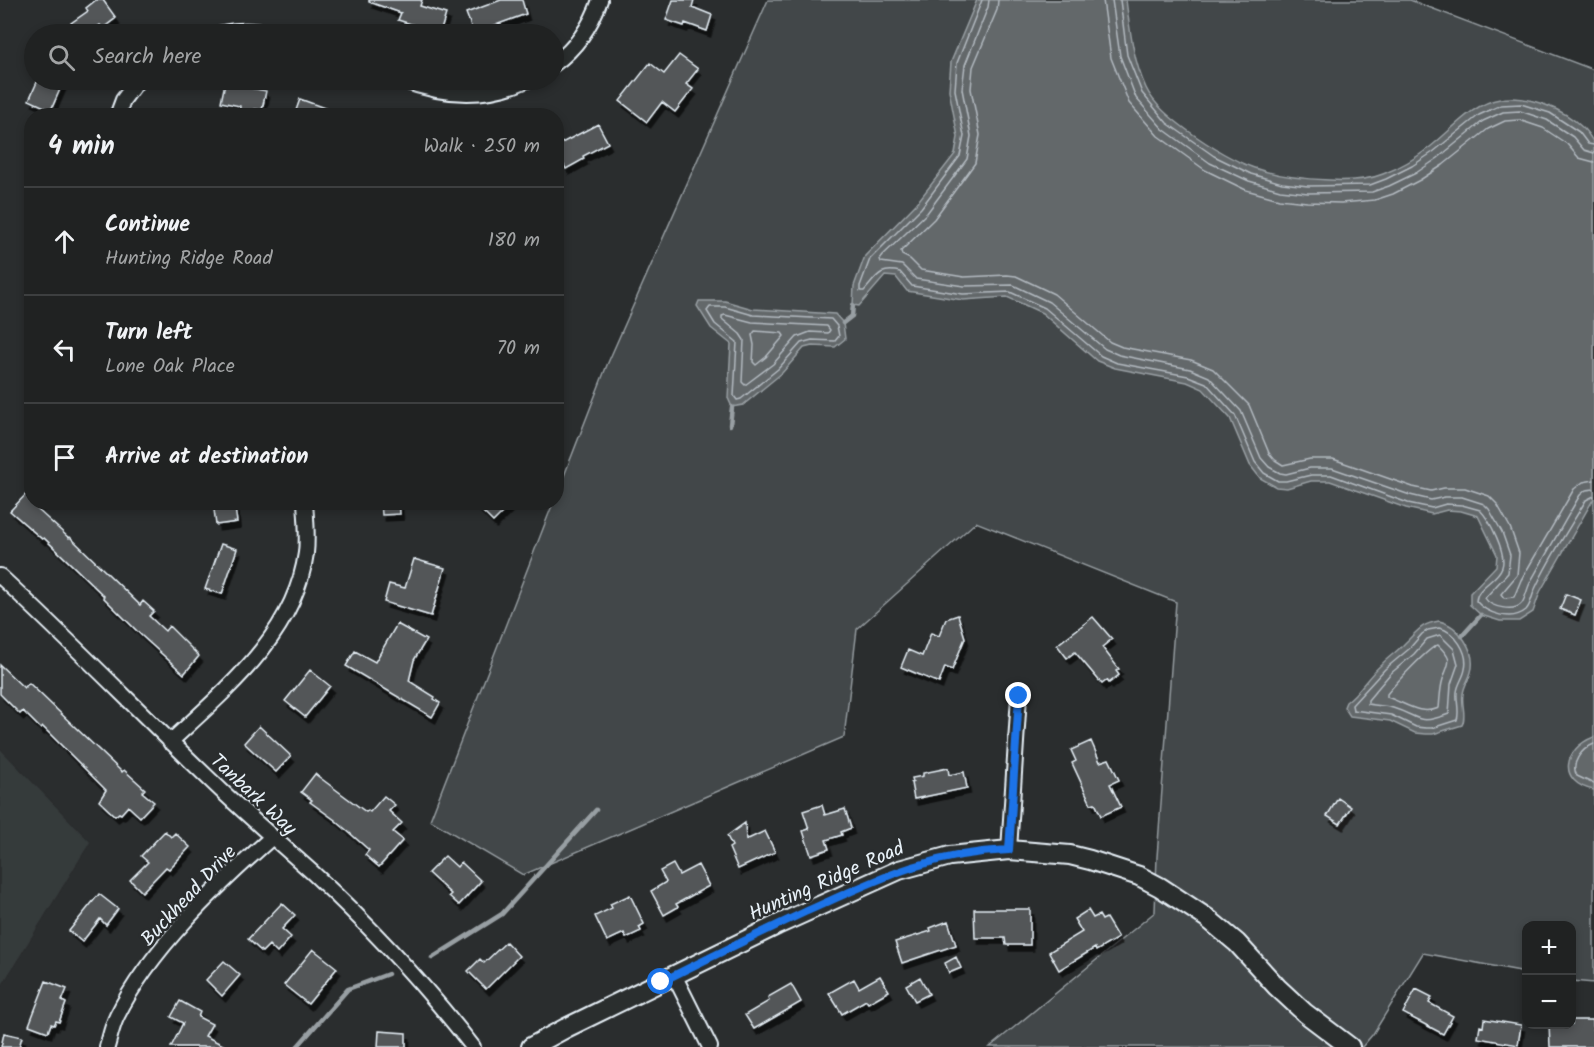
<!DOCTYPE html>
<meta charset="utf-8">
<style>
:root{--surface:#202222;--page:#282a2a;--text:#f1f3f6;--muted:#a2a4a5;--line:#3d3f40}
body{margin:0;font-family:Kalam,sans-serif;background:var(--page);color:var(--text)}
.controls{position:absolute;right:18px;bottom:18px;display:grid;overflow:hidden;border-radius:12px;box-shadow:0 3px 9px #0003}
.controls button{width:54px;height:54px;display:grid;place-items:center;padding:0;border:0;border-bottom:2px solid var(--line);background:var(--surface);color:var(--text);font:30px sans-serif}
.stop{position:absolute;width:18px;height:18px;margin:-14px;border:4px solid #1a73e8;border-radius:50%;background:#fff}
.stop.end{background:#1a73e8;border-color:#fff;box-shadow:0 2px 6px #0008}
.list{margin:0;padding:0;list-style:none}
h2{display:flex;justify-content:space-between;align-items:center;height:78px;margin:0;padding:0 24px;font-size:26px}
h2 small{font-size:20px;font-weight:400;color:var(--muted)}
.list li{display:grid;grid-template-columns:39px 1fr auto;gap:18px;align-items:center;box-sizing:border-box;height:108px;padding:0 24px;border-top:2px solid var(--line)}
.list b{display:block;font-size:22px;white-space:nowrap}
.list p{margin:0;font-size:20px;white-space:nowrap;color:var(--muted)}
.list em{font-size:20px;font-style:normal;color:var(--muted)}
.icon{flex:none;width:33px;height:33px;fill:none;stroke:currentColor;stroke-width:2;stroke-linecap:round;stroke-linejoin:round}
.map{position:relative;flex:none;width:1594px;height:1047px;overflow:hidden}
.search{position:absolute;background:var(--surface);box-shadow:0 3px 9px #0003;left:24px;top:24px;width:540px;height:66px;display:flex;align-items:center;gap:15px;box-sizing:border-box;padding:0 21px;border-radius:33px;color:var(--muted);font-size:22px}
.panel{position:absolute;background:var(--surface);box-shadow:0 3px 9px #0003;left:24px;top:108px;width:540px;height:402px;border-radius:24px}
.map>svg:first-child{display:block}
.built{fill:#363a3b}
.green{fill:#424648;stroke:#959ca0;stroke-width:1.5}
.water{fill:#63686b;stroke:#989fa3;stroke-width:1.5}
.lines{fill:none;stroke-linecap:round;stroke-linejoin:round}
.shore{stroke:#b3bac0;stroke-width:1.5}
.stream{stroke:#989fa3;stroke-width:4.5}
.building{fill:#535759;stroke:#e8f1f8;stroke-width:1.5;filter:url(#shadow)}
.minor-casing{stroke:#e8f1f8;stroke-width:18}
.tertiary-casing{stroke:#e8f1f8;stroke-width:22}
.minor{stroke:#2a2d2e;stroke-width:14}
.tertiary{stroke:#2a2d2e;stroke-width:18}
.route{stroke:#1a73e8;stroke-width:8}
.labels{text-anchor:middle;stroke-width:5;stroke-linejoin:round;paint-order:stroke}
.street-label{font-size:20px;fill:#e8f1f8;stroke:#2a2d2e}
</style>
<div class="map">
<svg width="1594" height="1047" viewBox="0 0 1594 1047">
<defs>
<filter id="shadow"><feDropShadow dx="3.5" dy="6" stdDeviation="0" flood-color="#0009"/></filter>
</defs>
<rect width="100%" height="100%" fill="#2a2d2e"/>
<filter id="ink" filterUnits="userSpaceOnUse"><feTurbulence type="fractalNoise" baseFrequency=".0167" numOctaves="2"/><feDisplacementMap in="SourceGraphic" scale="12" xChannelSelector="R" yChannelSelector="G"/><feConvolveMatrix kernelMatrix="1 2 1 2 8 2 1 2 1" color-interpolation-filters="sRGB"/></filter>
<g filter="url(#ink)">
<path class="built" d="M0 749 90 842 0 988Z"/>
<path class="green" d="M768 0H1410L1594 70V983L1572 981V926H1526V972L1423 953 1373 1034 1362 1047H990L1155 912 1157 857 1176 602 976 522 857 629 844 737 523 875 430 820 553 503 556 502 557 494 607 365Z"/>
<path class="water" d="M977 0H1126C1130 30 1133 60 1146 88 1154 105 1172 119 1187 130 1237 166 1267 178 1329 180 1347 181 1366 181 1383 174 1399 168 1416 158 1430 147 1451 131 1473 103 1500 99 1527 94 1564 109 1583 128 1587 132 1591 138 1594 143V498L1540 592 1533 612 1519 621H1500L1481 615 1470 605V593L1496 566 1497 555 1478 516 1461 511 1447 510 1432 514 1406 508 1330 481H1311L1287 488 1276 487 1260 478 1250 465 1230 418 1203 389 1187 382 1115 368 1097 361 1042 313 1007 297 963 300 907 291 896 277 885 276 859 306 853 305 854 286 865 256 916 204 955 154 958 137 949 90 951 62Z
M699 301H725L753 309 835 314 843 323 845 339 835 347 812 346 804 348 782 373 743 405 732 407 728 398 731 344 711 328 697 306Z
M1439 621C1459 625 1477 652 1471 672 1469 680 1464 685 1463 694 1461 705 1467 716 1462 725L1433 734H1426L1415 733 1390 721 1350 716 1344 707 1346 702C1360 692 1368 676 1381 665 1388 657 1398 651 1405 643 1418 631 1420 624 1439 621Z
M1594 737V790C1556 782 1564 748 1594 737Z"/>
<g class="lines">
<path class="shore" d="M982 0 957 63 955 90 964 136 960 156 921 208 870 259 860 286V291H864C877 277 879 267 900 272L912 286 963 294 1010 292 1045 308 1101 356 1117 363 1188 376 1206 383 1235 415 1255 462 1264 473 1278 481H1286L1311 475H1331L1408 503 1432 508 1446 504 1462 505 1480 510C1490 520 1507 554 1502 567 1497 581 1477 586 1476 601 1487 614 1512 622 1526 610 1531 605 1532 595 1535 589 1549 558 1569 529 1586 500L1594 496
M989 0 988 7 965 65 962 89 971 136 967 159 927 213 883 255 880 259 881 262 902 265 916 279 964 286 1013 285 1049 302 1105 349 1119 355 1190 369 1209 377 1241 411 1261 458 1269 467 1280 473 1286 474 1310 468H1332L1410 495 1431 500 1445 497H1462L1484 504 1489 509 1502 532 1510 555 1508 573 1485 598C1490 607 1514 613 1522 603 1526 597 1527 588 1531 581 1547 553 1563 524 1580 495L1586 490 1594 489
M998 0 997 10 973 67 971 89 980 135 975 163 934 219 901 251 902 255 910 259 921 270 964 277 1007 275 1016 276 1054 294 1110 342 1122 347 1191 360 1213 369 1249 405 1269 453 1275 460 1283 465 1310 459H1333L1413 487 1431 491 1444 488H1465L1489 496 1497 504 1510 527 1519 553 1517 575 1501 594 1504 598 1514 597 1521 580 1574 489 1583 482 1594 480
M1103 0 1111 58 1129 103 1158 136 1205 170 1246 190 1279 199 1307 202 1341 203 1375 200 1393 194 1420 180 1443 165 1488 129 1505 121 1519 120 1543 128 1567 144 1579 158 1594 162
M1112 0 1120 56 1136 98 1163 129 1210 163 1249 181 1280 190 1308 193 1372 192 1389 186 1416 173 1438 158 1483 121 1503 112 1520 111 1547 120 1573 137 1584 150 1594 153
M1120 0 1127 55 1142 93 1167 123 1214 156 1251 174 1282 183 1308 186 1370 185 1386 179 1412 166 1433 152 1479 115 1501 105 1521 104 1550 113 1579 132 1588 144 1594 145
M710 307H725L753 315 831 319 837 326 839 336 835 341 812 340 801 343 778 369 741 399 737 400 734 396 737 342 715 324 707 311Z
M725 315 752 322 827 326 830 330 828 333 810 332 797 337 773 364 745 385 742 382 744 340 740 334 722 319V316Z
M755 331 782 333 784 336 766 357 756 365 753 362 754 345 752 335Z
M1439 628C1455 631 1469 653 1465 669 1464 677 1458 683 1457 692 1456 701 1460 711 1457 720L1432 728H1426L1416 727 1391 715 1353 710 1352 705 1385 669 1409 649 1422 634 1428 630Z
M1440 635 1454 649 1458 664 1451 684 1449 714C1416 726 1422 717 1393 708 1384 705 1376 706 1368 704V700L1390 674 1414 654 1427 639Z
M1438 645C1454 661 1449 661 1443 679 1440 688 1440 699 1439 708 1420 716 1405 703 1387 697V694C1395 684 1429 647 1438 645Z
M1594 744C1581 749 1570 764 1577 776L1594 784"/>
<path class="stream" d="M843 323 852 316 853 305
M730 425 732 407
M1462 636 1481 615
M432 958 502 914 596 810
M297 1047 348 989 388 974"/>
</g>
<path class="building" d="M96 0H103L116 18 103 28 100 25 87 34H78L71 23 88 11 86 8Z
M369 0H422L420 6 446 14 440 33 398 20 401 13 369 2Z
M501 0H522L526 14 490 27 493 34H474L466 13Z
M673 0H694L692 7 712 15 707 31 685 23 684 26 666 20Z
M679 55 698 69 686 84 693 89 675 112 662 102 647 122 620 101 650 63 664 74Z
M38 80H64L51 110 29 100Z
M225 83 266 91 262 110 255 109 253 116H239L240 106 221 102Z
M300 99 341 114V116H294Z
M598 124 608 143 583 156 584 159 566 169 556 150V146Z
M32 488V502H43L37 509 69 538 70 537 140 605 143 601 154 611 149 616 165 631 169 626 199 656 184 674 142 636 103 597 104 596 44 538 42 539 10 511Z
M213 502H234L237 522 216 525Z
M381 502H399L400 514 382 515Z
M473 502H513L493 522Z
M221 544 237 549 222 594 205 589Z
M414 559 445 568 431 616 384 602 389 584 405 588Z
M1566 594 1581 600 1575 615 1560 609Z
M958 615 965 638 952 670 945 667 939 683 901 667 908 650 922 656 931 633 939 636 946 619Z
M1093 617 1112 639 1102 647 1119 669 1116 671 1119 675 1109 683 1107 680 1102 684 1075 652 1067 658 1057 645Z
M397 624 426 640 414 660 409 681 435 697 434 699 440 703 432 717 346 666 355 651 375 662Z
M0 665 24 688 29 683 122 772 124 770 145 789 142 792 154 802 140 817 128 806 121 814 119 813 115 816 99 801 106 790 43 727 41 729 23 711 20 714 0 694Z
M310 670 330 686 305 717 285 701Z
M259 726 291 756 276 772 244 743Z
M1091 741 1100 762 1109 759 1119 780 1110 784 1121 807 1101 816 1095 803 1091 804 1072 763 1076 761 1071 750Z
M948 768 949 775 964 772 967 788 914 799 911 783 913 782 912 778 923 776V773Z
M315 774 366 812 368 810 370 812 384 796 395 805 389 811 402 823 393 832 403 840 379 867 365 855 369 850 335 820 310 802 312 800 301 792Z
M1338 798 1351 807 1340 824 1327 816Z
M822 805 825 815 845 809 851 828 841 832 842 835 826 840 829 849 811 855 803 831 809 829 803 811Z
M745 823 746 840 765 831 775 852 738 869 729 848 732 846 727 836Z
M165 831 171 837 175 833 190 847 169 869 166 867 142 892 130 880 148 862 141 856Z
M445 856 457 867 461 862 481 881 459 905 449 896 451 894 428 873Z
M673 864 679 875 698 865 709 886 676 904 678 907 664 915 651 891 666 882 660 871Z
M99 894 118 909 106 925 100 919 82 942 69 931Z
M630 895 644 924 639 927 641 931 626 938 624 933 607 941 595 916 612 908 610 904Z
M282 903 295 915 282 929 291 937 277 953 269 945 262 952 248 939Z
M974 909H1030V945H1006L1005 938H975Z
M1088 910 1093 918 1099 915 1102 920 1106 918 1118 938 1096 951 1095 948 1059 970 1049 952 1082 932 1074 919Z
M948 921 956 945 902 963 895 942 931 931 930 928Z
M506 942 519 956 486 989 468 971 480 959 484 963Z
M313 949 337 968 308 1004 284 985Z
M956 957 961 968 949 973 945 963Z
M224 961 240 975 222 996 206 980Z
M880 976 889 991 868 1003 866 1000 842 1014 829 993 854 979 859 988Z
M920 977 929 994 915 1001 906 985Z
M46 981 67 989 62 1001 66 1003 59 1022 56 1021 54 1025 51 1024 48 1032 29 1025Z
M791 984 801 1002 754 1029 745 1015 769 1001 768 997Z
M1416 989 1432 997 1429 1003 1453 1016 1443 1034 1403 1013Z
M180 1001 200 1012 198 1017 212 1024 205 1036 227 1047H171L183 1023 171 1017Z
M1484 1019 1521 1025 1518 1045 1478 1038 1480 1026 1483 1027Z
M1572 1020H1593L1594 1047H1550L1549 1024H1572Z
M379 1031 406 1033V1047H378Z
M4 1033 22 1037 19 1047H1Z"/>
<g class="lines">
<defs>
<path id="minor" d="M218 34C236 30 252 29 270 34
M554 64C576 48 591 26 600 0
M402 80C444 96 485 99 527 80
M117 116 123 100 138 80
M0 576C77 647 149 722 225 794 254 821 284 847 313 873 371 927 425 985 473 1047
M170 742C227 689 295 634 306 553 308 536 306 519 305 502
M1009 850 1019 696
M674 975 710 1047
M107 1047C110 1037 112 1026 117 1016 150 949 216 887 271 838"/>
<path id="tertiary" d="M531 1047 566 1028 777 925 899 870 950 856 1009 850 1070 855 1090 860 1139 876 1160 887 1207 918 1237 943 1277 987 1305 1013 1350 1047"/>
</defs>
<use href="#minor" class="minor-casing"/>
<use href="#tertiary" class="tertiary-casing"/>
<use href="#minor" class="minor"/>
<use href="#tertiary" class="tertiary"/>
</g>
</g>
<g class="lines" filter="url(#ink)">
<path class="route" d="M661 982C708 958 756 935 805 912 876 880 928 853 1009 850L1019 696"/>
</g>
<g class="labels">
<g class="street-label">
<text transform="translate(254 794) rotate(43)" y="7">Tanbark Way</text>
<text transform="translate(826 880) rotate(-24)" y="7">Hunting Ridge Road</text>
<text transform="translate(188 895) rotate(-47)" y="7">Buckhead Drive</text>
</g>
</g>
</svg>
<div class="controls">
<button>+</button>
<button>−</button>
</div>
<div class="stop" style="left:661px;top:982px"></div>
<div class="stop end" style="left:1019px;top:696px"></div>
<div class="search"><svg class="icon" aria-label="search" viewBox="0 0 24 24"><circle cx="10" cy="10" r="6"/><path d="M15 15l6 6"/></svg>Search here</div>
<section class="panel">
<h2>4 min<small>Walk · 250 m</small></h2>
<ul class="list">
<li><svg class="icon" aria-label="ahead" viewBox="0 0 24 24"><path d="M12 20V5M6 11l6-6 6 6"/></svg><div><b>Continue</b><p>Hunting Ridge Road</p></div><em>180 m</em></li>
<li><svg class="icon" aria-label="left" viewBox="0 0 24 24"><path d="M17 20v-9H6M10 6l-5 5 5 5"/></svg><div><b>Turn left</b><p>Lone Oak Place</p></div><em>70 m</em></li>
<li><svg class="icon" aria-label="arrive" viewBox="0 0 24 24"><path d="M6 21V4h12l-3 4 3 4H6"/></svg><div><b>Arrive at destination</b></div></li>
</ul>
</section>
</div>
